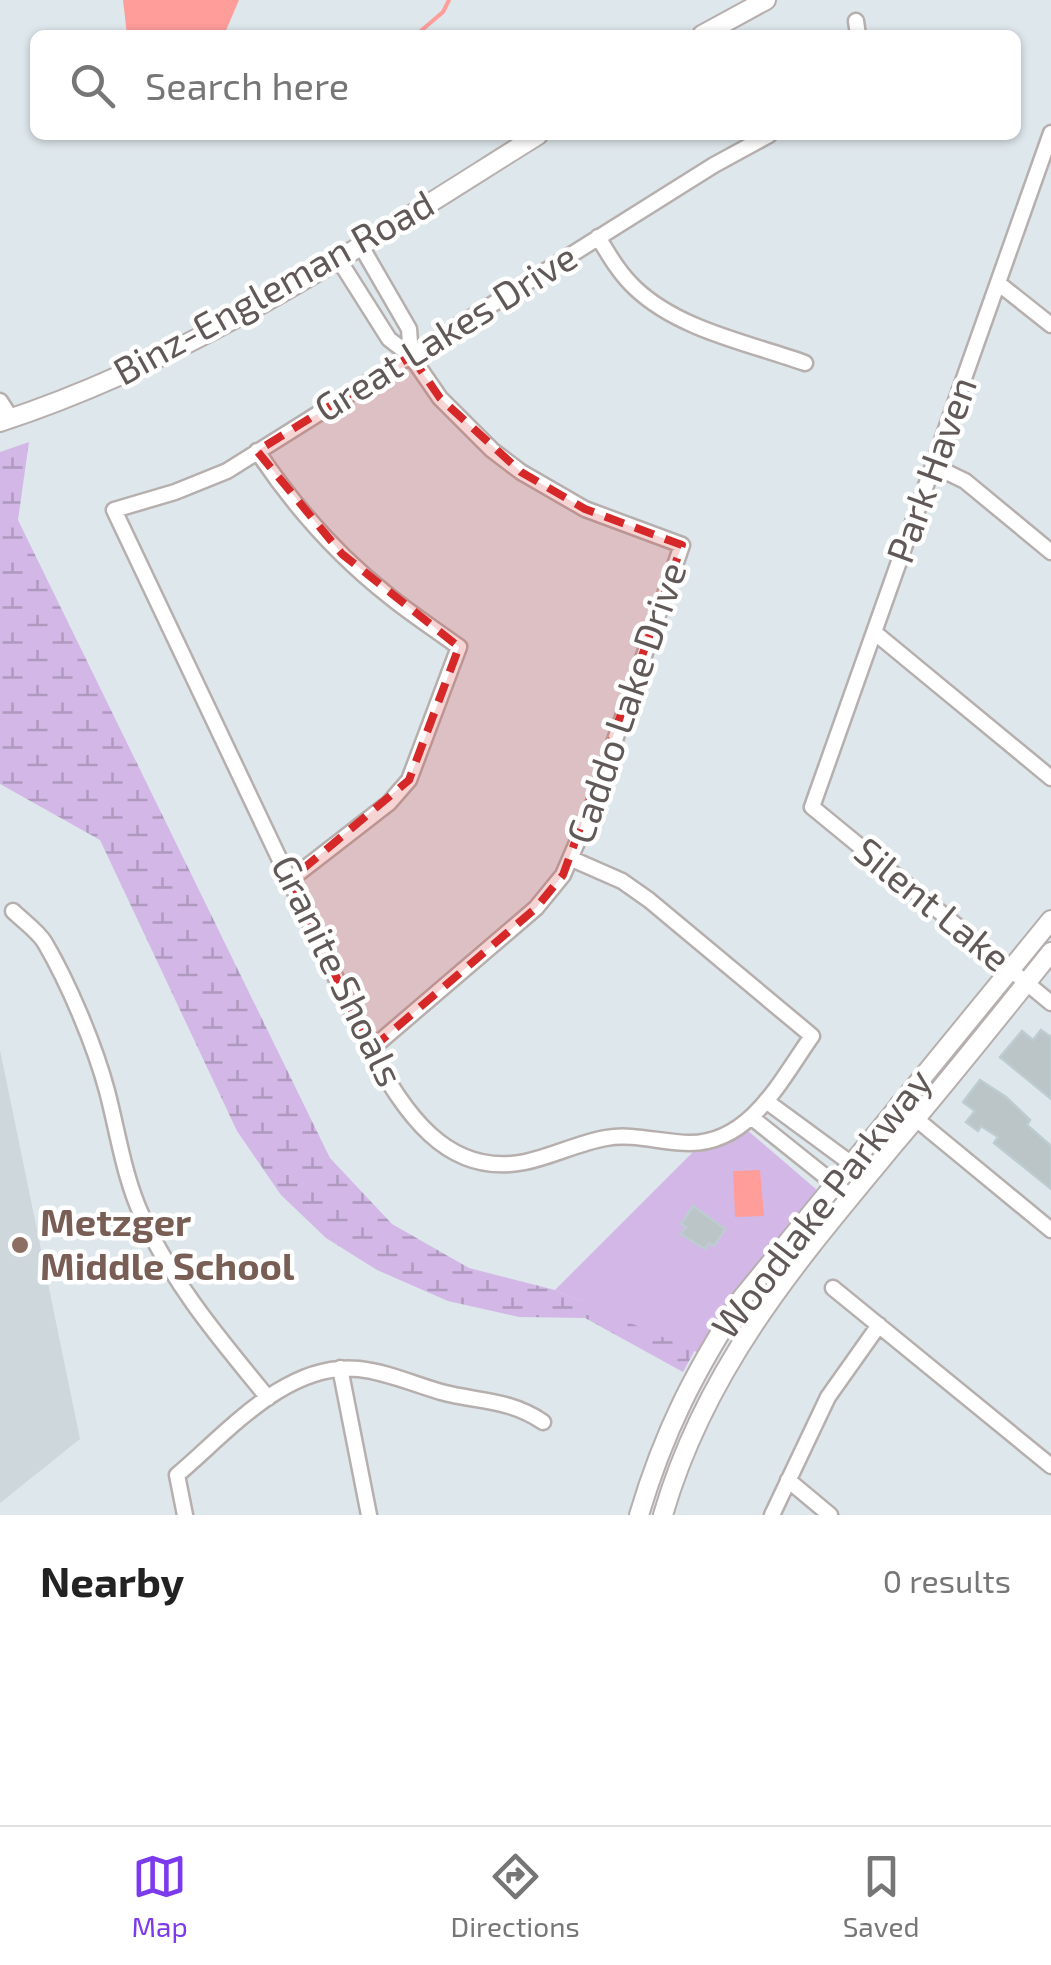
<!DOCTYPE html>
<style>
:root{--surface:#fff;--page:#f6f6f6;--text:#222;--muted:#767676;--line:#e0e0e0;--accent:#7c3aed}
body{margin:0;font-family:"Exo 2",sans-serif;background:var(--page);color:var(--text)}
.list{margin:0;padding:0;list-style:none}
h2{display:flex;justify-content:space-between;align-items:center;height:130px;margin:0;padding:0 40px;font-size:42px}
h2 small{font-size:32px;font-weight:400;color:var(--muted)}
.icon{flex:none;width:55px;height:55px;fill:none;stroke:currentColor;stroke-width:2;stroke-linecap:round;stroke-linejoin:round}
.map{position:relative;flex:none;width:1051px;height:1515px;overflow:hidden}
.search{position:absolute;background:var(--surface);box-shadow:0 2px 8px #0004;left:30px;right:30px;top:30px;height:110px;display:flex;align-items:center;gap:25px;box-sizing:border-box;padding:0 35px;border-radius:15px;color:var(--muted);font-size:38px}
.sheet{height:310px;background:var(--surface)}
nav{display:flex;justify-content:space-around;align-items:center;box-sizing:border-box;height:140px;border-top:2px solid var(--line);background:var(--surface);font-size:28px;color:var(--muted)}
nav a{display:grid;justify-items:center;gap:5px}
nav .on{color:var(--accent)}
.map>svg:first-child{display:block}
.education{fill:#cdd7dc}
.wetland{fill:url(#wetland-marsh)}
.green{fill:#d3b8e7}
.water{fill:#ff9d9b}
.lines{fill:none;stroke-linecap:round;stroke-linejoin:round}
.stream{stroke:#ff9d9b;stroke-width:4}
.building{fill:#bbc4c6;stroke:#bcccd1;stroke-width:2.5}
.minor-casing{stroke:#b6afad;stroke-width:19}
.tertiary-casing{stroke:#b6afad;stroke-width:22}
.minor{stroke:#fff;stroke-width:14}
.tertiary{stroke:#fff;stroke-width:18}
.marked{fill:#d62828;fill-opacity:0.2;stroke:#d62828;stroke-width:8;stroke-dasharray:20 12;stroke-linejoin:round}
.education-dot{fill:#8d6e63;stroke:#fff;stroke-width:4}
.labels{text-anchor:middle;stroke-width:9;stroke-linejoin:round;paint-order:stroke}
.street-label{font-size:38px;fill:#615957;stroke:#fff}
.education-label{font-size:38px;font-weight:bold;fill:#785e54;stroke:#fff;text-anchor:start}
</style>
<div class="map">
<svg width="1051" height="1515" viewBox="0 0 1051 1515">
<defs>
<pattern id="wetland-marsh" width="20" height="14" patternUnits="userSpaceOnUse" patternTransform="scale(2.5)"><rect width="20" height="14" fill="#d3b8e7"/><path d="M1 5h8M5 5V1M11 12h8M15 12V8" fill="none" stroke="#af99be"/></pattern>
</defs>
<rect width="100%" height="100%" fill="#dee7ec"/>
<path class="education" d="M0 1050 80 1439 0 1503Z"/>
<path class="wetland" d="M29 442 18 520 330 1158 392 1224 469 1268 555 1290 695 1350 683 1372 585 1318 519 1317 448 1301 377 1270 326 1238 281 1195 237 1131 100 840 0 784V452Z"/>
<path class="green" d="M747 1130 817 1190 736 1292 699 1353 555 1290 694 1151 726 1142Z"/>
<path class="water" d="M123 0H239L224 35H127Z
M760 1170 764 1216 735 1217 733 1171Z"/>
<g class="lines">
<path class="stream" d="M416 35 443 12 449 0"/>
</g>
<path class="building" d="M1041 1030 1051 1037V1099L1000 1057 1022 1031 1033 1040Z
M980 1080 1006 1097 1030 1120 1027 1125 1051 1146V1189L994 1143 998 1137 981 1126 978 1131 966 1122 975 1111 963 1102Z
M693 1206 725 1229 714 1246 709 1243 705 1249 681 1234 686 1227 681 1224Z"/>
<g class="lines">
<defs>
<path id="minor" d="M856 21 858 35
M1051 133 812 807 1051 1003
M598 237C609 255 619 273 635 288 679 330 749 343 805 363
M361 246 409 329 411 356
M339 260 389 339 411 356 440 398 492 450 521 472 585 509 682 545 591 810 563 875 536 908 370 1050
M998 283 1051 325
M0 401 11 418
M257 451C293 505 338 556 389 596 411 614 436 630 459 647L409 780 389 803 291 879
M934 466 965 481 1051 552
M874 632 1051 778
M572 859 622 881 649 900 812 1036C782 1078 751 1143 690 1143 662 1143 634 1133 606 1138 578 1143 553 1156 525 1162 445 1178 404 1110 370 1050L114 510 175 492 227 471 714 165 769 135
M13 911C23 921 38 931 45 943 69 984 95 1046 107 1091 118 1133 124 1177 142 1216 175 1287 219 1338 268 1398
M766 1101 868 1176
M898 1104 1051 1230
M751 1117 851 1197
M833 1288 1051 1466
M340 1368 369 1515
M788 1480 830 1515
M185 1515 177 1475C227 1433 287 1361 359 1369 387 1372 413 1384 441 1392 479 1402 509 1399 543 1422
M772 1515 828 1397 879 1325"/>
<path id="tertiary" d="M702 35 766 0
M0 422C194 359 367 242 538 135
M639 1515C664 1431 695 1371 742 1298L1051 920
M663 1515C706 1366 799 1259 896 1142 949 1080 1000 1016 1051 952"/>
</defs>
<use href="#minor" class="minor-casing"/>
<use href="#tertiary" class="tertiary-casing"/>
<use href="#minor" class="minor"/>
<use href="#tertiary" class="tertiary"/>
</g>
<path class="marked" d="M411 356 440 398 521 472 585 509 682 545 563 875 536 908 370 1050 291 879 409 780 459 647 342 554 257 451Z"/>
<circle class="education-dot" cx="20" cy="1245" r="10"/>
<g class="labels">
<g class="street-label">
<text transform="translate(274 288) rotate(-29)" y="13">Binz-Engleman Road</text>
<text transform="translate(446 333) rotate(-32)" y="13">Great Lakes Drive</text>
<text transform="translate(932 470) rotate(-70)" y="13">Park Haven</text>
<text transform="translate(627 703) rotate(-71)" y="13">Caddo Lake Drive</text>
<text transform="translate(932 905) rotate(39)" y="13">Silent Lake</text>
<text transform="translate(337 971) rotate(64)" y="13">Granite Shoals</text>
<text transform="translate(822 1204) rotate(-52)" y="13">Woodlake Parkway</text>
</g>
<g class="education-label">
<text x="40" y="1236">Metzger<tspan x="40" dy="44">Middle School</tspan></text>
</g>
</g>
</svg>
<div class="search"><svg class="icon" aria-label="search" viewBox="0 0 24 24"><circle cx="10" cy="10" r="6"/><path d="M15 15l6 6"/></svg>Search here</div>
</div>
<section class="sheet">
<h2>Nearby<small>0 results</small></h2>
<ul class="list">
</ul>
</section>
<nav>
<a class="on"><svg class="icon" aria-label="map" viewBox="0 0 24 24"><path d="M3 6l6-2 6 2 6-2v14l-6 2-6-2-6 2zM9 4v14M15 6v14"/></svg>Map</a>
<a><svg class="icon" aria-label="directions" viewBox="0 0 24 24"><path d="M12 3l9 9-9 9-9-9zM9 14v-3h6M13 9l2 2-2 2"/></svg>Directions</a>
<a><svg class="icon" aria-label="saved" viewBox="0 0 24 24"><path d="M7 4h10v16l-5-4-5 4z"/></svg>Saved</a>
</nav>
